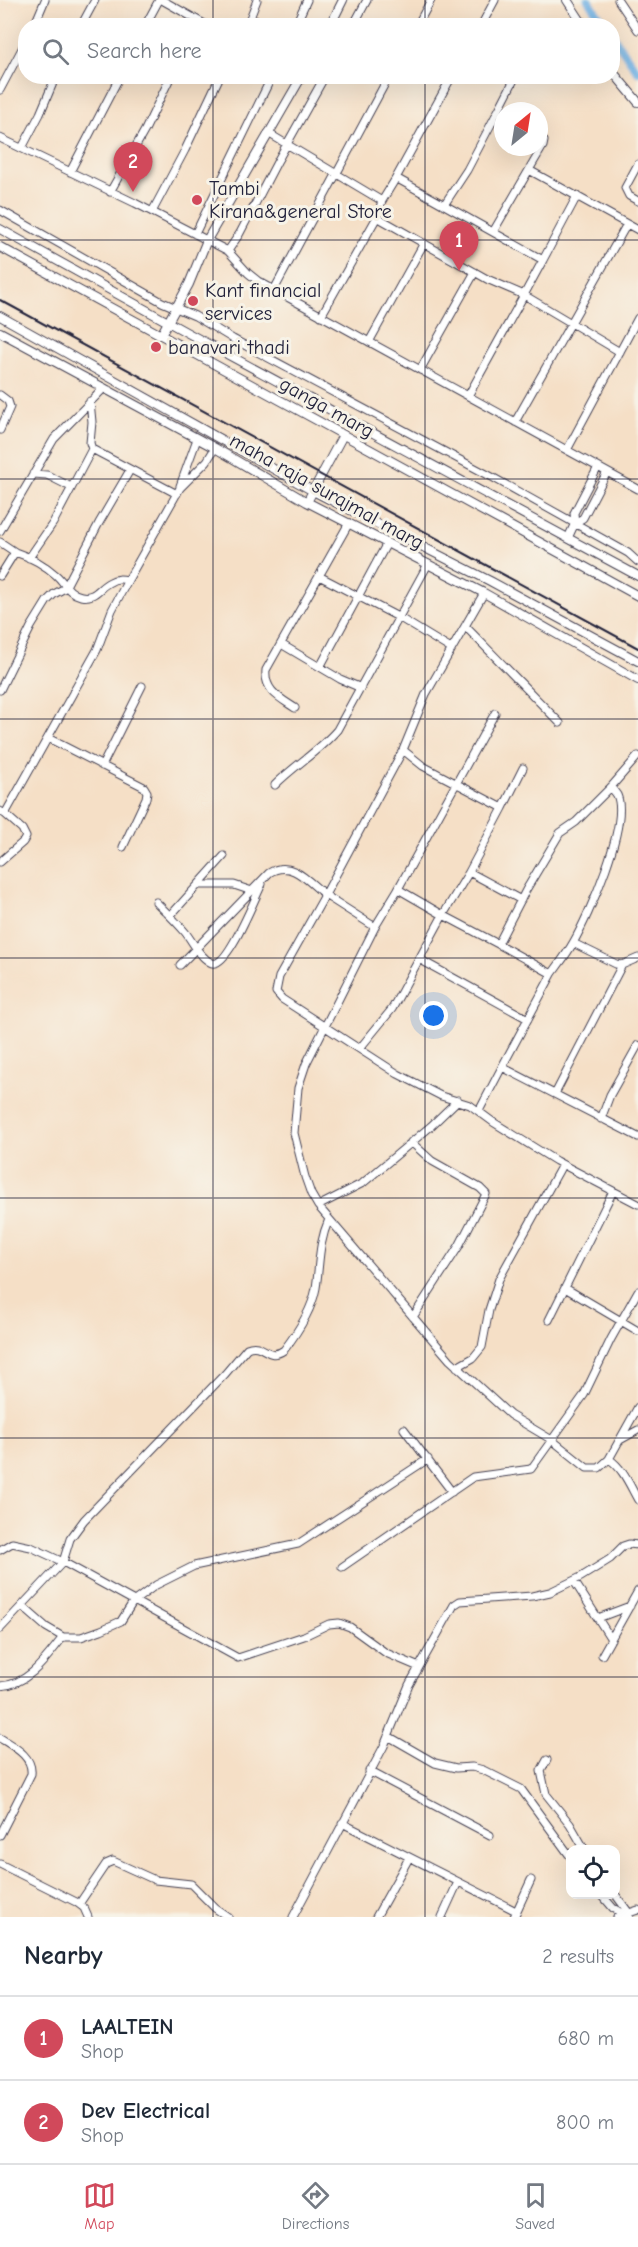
<!DOCTYPE html>
<style>
:root{--surface:#fff;--page:#f6f6f7;--text:#1f2937;--muted:#747a83;--line:#e0e1e3;--accent:#d1495b}
body{margin:0;font-family:"Comic Neue",sans-serif;background:var(--page);color:var(--text)}
.controls{position:absolute;right:18px;bottom:18px;display:grid;overflow:hidden;border-radius:12px;box-shadow:0 6px 24px #0002}
.controls button{width:54px;height:54px;display:grid;place-items:center;padding:0;border:0;border-bottom:2px solid var(--line);background:var(--surface);color:var(--text);font:30px sans-serif}
.compass{position:absolute;left:494px;top:102px;width:54px;height:54px;border-radius:50%;background:var(--surface);box-shadow:0 6px 24px #0002;rotate:30deg}
.you{position:absolute;left:434px;top:1016px;width:21px;height:21px;margin:-15px;border:4px solid #fff;border-radius:50%;background:#1a73e8;box-shadow:0 0 0 9px #1a73e833}
.badge{display:grid;place-items:center;width:39px;height:39px;border-radius:50%;background:var(--accent);color:#fff;font-size:20px;font-weight:700}
.pin{position:absolute;translate:-50% -50px;filter:drop-shadow(0 2px 3px #0008)}
.pin::after{content:'';position:absolute;top:32px;width:21px;height:18px;background:inherit;clip-path:polygon(0 0,100% 0,50% 100%)}
.list{margin:0;padding:0;list-style:none}
h2{display:flex;justify-content:space-between;align-items:center;height:78px;margin:0;padding:0 24px;font-size:26px}
h2 small{font-size:20px;font-weight:400;color:var(--muted)}
.list li{display:grid;grid-template-columns:39px 1fr auto;gap:18px;align-items:center;box-sizing:border-box;height:84px;padding:0 24px;border-top:2px solid var(--line)}
.list b{display:block;font-size:22px;white-space:nowrap}
.list p{margin:0;font-size:20px;white-space:nowrap;color:var(--muted)}
.list em{font-size:20px;font-style:normal;color:var(--muted)}
.icon{flex:none;width:33px;height:33px;fill:none;stroke:currentColor;stroke-width:2;stroke-linecap:round;stroke-linejoin:round}
.map{position:relative;flex:none;width:638px;height:1917px;overflow:hidden}
.search{position:absolute;background:var(--surface);box-shadow:0 6px 24px #0002;left:18px;right:18px;top:18px;height:66px;display:flex;align-items:center;gap:15px;box-sizing:border-box;padding:0 21px;border-radius:24px;color:var(--muted);font-size:22px}
.sheet{height:246px;background:var(--surface)}
nav{display:flex;justify-content:space-around;align-items:center;box-sizing:border-box;height:84px;border-top:2px solid var(--line);background:var(--surface);font-size:16px;color:var(--muted)}
nav a{display:grid;justify-items:center;gap:3px}
nav .on{color:var(--accent)}
.map>svg:first-child{display:block}
.lines{fill:none;stroke-linecap:round;stroke-linejoin:round}
.canal{stroke:#6fb1e4;stroke-width:8}
.minor-casing{stroke:#423e50;stroke-width:9}
.tertiary-casing{stroke:#423e50;stroke-width:10}
.minor{stroke:#fff;stroke-width:7}
.tertiary{stroke:#fff;stroke-width:8}
.rail{stroke:#22223b;stroke-width:2}
.grid{fill:none;stroke:#22223b;stroke-width:1.5;stroke-opacity:0.55}
.poi-dot{fill:#d1495b;stroke:#f7f3e8;stroke-width:2}
.labels{text-anchor:middle;stroke-width:6;stroke-linejoin:round;paint-order:stroke}
.poi-label{font-size:20px;fill:#22223b;stroke:#f7f3e8;text-anchor:start}
.street-label{font-size:20px;fill:#22223b;stroke:#f7f3e8}
</style>
<div class="map">
<svg width="638" height="1917" viewBox="0 0 638 1917">
<rect width="100%" height="100%" fill="#f7f3e8"/>
<filter id="ink" filterUnits="userSpaceOnUse"><feTurbulence type="fractalNoise" baseFrequency=".0167" numOctaves="2"/><feDisplacementMap in="SourceGraphic" scale="12" xChannelSelector="R" yChannelSelector="G"/><feConvolveMatrix kernelMatrix="1 2 1 2 8 2 1 2 1" color-interpolation-filters="sRGB"/></filter>
<filter id="wash" filterUnits="userSpaceOnUse"><feTurbulence type="fractalNoise" baseFrequency=".008" numOctaves="4" result="noise"/><feDisplacementMap in="SourceGraphic" scale="24" xChannelSelector="R" yChannelSelector="G"/><feGaussianBlur stdDeviation="1.35" result="paint"/><feColorMatrix in="noise" values="0 0 0 0 0 0 0 0 0 0 0 0 0 0 0 0 0 1.4 0 .05"/><feComposite in="paint" operator="in"/></filter>
<g filter="url(#wash)">
<rect width="100%" height="100%" fill="#f5dfc6"/>
<g class="lines">
<path class="canal" d="M588 0 606 26
M612 35 638 72"/>
</g>
</g>
<g filter="url(#ink)">
<g class="lines">
<defs>
<path id="minor" d="M162 0 208 26
M618 0 638 30
M250 18 269 26
M355 21 365 26
M34 26 45 0
M81 26 95 0
M145 26 159 0
M247 26 257 0
M295 26 307 0
M353 26 367 0
M417 26 431 0
M481 26 495 0
M0 90 26 41
M503 114 498 111 516 76
M268 133 382 201 396 178 543 260 524 295 487 279 377 217 382 201
M539 135 544 141 543 146 529 170 638 230
M0 138 135 203 228 251 248 273 258 281 638 489
M22 148 40 114 56 76
M638 164 625 188 629 196 638 201
M70 172 120 76
M396 178 452 76
M110 192 145 130 171 76
M444 205 467 170 498 111
M0 210 162 302 195 316 233 339 492 477 628 553 638 562
M152 212 185 150 220 76
M493 232 529 170
M195 234 272 76
M228 251 240 233 278 160 325 76
M543 260 577 196
M274 290 389 76
M321 316 377 217
M369 342 424 243
M420 370 475 272
M0 395 8 401 10 407 0 430
M468 396 524 295 620 352
M90 401 92 422 90 443 92 449 177 494
M515 422 627 224
M567 450 638 318
M33 474 47 475 71 487
M180 486 197 439
M575 523 583 518 607 472
M0 531 54 439 104 388
M568 538 575 523 574 513 598 467
M0 542 15 552
M29 558 53 523 92 449
M0 576 15 552C30 557 44 564 56 575 65 583 68 593 81 596 95 599 99 587 110 582 116 578 122 579 128 580L180 488 207 461 215 448
M319 576 400 618 451 649
M484 593 426 694 403 750 423 766 503 808 469 872 521 900
M466 627 560 723
M281 644 340 679 361 688
M320 667 387 543
M0 690 31 627 47 601 54 594 65 588 99 523 130 470
M295 708C280 698 264 691 266 670L349 523
M48 738 144 787 147 792 146 798 123 847
M102 766 142 686
M275 785C295 765 319 751 337 730L428 564
M611 787C613 790 615 792 617 795 630 823 588 917 573 943 567 954 559 964 552 974L498 944 526 890 560 833 576 822 611 787 638 756
M503 808 523 768
M0 811 5 814 97 650 112 610 128 580
M0 862 23 842 26 837 22 829 5 814
M469 872 443 915 498 944
M198 885H234L252 891
M398 889 375 927 325 895 403 750
M156 902C166 912 176 921 185 932 193 942 200 958 212 963 228 968 255 897 262 884
M170 916 224 856
M375 927 306 1064 298 1088 294 1133 305 1177 311 1194 318 1206 450 1360 510 1415 552 1440 587 1468H599L609 1459C623 1468 630 1486 638 1500
M573 943 616 964 622 965 638 958
M419 959 528 1019
M180 965 269 873C291 859 308 881 325 895L279 977 276 992 282 999 398 1074 441 1096 470 1105 493 1122 556 1161 638 1204
M552 974 502 1067 638 1137
M360 1048 392 1009 443 915 398 889 495 713
M555 1094 622 965
M479 1111 502 1067
M601 1119 610 1095 638 1045
M411 1142 432 1161 480 1188 486 1194 459 1246 413 1317
M318 1206 363 1183 431 1126 458 1100
M565 1288 638 1331
M549 1320 613 1191
M457 1367 473 1358 482 1347 489 1310 499 1279 562 1165
M404 1429 452 1492
M620 1440 638 1430
M609 1459 638 1407
M0 1550 12 1543 31 1547 63 1562 238 1658 304 1636 329 1624 339 1623 350 1627 386 1653 419 1667
M342 1567 473 1477 531 1469 584 1395 611 1339 638 1291
M574 1581 611 1639
M22 1606 46 1627 63 1637H81L101 1630 121 1621 133 1602 156 1585 194 1566 298 1544 428 1459
M598 1618 630 1606
M0 1629 63 1562 70 1539 84 1520 225 1374 247 1348C264 1341 267 1362 284 1350 297 1333 312 1310 316 1288 320 1262 318 1245 329 1219
M602 1655 638 1591
M0 1686C29 1685 47 1657 63 1637
M388 1736 435 1763 456 1768 472 1767 483 1770 521 1789 570 1856
M0 1738C14 1747 33 1756 31 1774L0 1835
M547 1760 541 1771 546 1794 570 1824 585 1850
M369 1771 490 1835
M342 1823 516 1911
M0 1864 76 1902 84 1908 88 1917
M601 1894 613 1908 629 1917
M615 1894 629 1913
M79 1904 106 1864 113 1861 155 1880 191 1884 215 1908 228 1917
M293 1917 384 1746 409 1685 454 1605 460 1601 532 1596 550 1592 581 1577 610 1559 623 1546 629 1544 638 1545
M376 1917 409 1858
M442 1917 458 1882
M514 1917 531 1880
M617 1917 638 1910"/>
<path id="tertiary" d="M567 0 584 26
M330 26 343 0
M612 71 638 102
M0 229 186 332 638 576
M0 247 638 596
M0 316 313 491 490 581 638 661
M0 332 215 448 307 502 484 593 638 680
M161 335 189 284 207 240 302 76
M307 502 343 435"/>
</defs>
<use href="#minor" class="minor-casing"/>
<use href="#tertiary" class="tertiary-casing"/>
<use href="#minor" class="minor"/>
<use href="#tertiary" class="tertiary"/>
<path class="rail" d="M0 300 638 648"/>
</g>
</g>
<path class="grid" d="M213 0V26M425 0V26M213 76V1917M425 76V1917M0 240H638M0 479H638M0 719H638M0 958H638M0 1198H638M0 1438H638M0 1677H638"/>
<g class="poi-dot">
<circle cx="197" cy="200" r="6"/>
<circle cx="193" cy="301" r="6"/>
<circle cx="156" cy="347" r="6"/>
</g>
<g class="labels">
<g class="poi-label">
<text x="209" y="195">Tambi<tspan x="209" dy="23">Kirana&amp;general Store</tspan></text>
<text x="205" y="297">Kant financial<tspan x="205" dy="23">services</tspan></text>
<text x="168" y="354">banavari thadi</text>
</g>
<g class="street-label">
<text transform="translate(327 407) rotate(29)" y="7">ganga marg</text>
<text transform="translate(327 491) rotate(29)" y="7">maha raja surajmal marg</text>
</g>
</g>
</svg>
<div class="controls">
<button><svg class="icon" aria-label="locate" viewBox="0 0 24 24"><circle cx="12" cy="12" r="6"/><path d="M12 2v4M12 18v4M2 12h4M18 12h4"/></svg></button>
</div>
<svg class="compass" viewBox="-18 -18 36 36"><path d="M0-13l5 13h-10z" fill="#e53935"/><path d="M0 13l5-13h-10z" fill="#747a83"/></svg>
<div class="you"></div>
<div class="pin badge" style="left:459px;top:271px">1</div>
<div class="pin badge" style="left:133px;top:192px">2</div>
<div class="search"><svg class="icon" aria-label="search" viewBox="0 0 24 24"><circle cx="10" cy="10" r="6"/><path d="M15 15l6 6"/></svg>Search here</div>
</div>
<section class="sheet">
<h2>Nearby<small>2 results</small></h2>
<ul class="list">
<li><span class="badge">1</span><div><b>LAALTEIN</b><p>Shop</p></div><em>680 m</em></li>
<li><span class="badge">2</span><div><b>Dev Electrical</b><p>Shop</p></div><em>800 m</em></li>
</ul>
</section>
<nav>
<a class="on"><svg class="icon" aria-label="map" viewBox="0 0 24 24"><path d="M3 6l6-2 6 2 6-2v14l-6 2-6-2-6 2zM9 4v14M15 6v14"/></svg>Map</a>
<a><svg class="icon" aria-label="directions" viewBox="0 0 24 24"><path d="M12 3l9 9-9 9-9-9zM9 14v-3h6M13 9l2 2-2 2"/></svg>Directions</a>
<a><svg class="icon" aria-label="saved" viewBox="0 0 24 24"><path d="M7 4h10v16l-5-4-5 4z"/></svg>Saved</a>
</nav>
